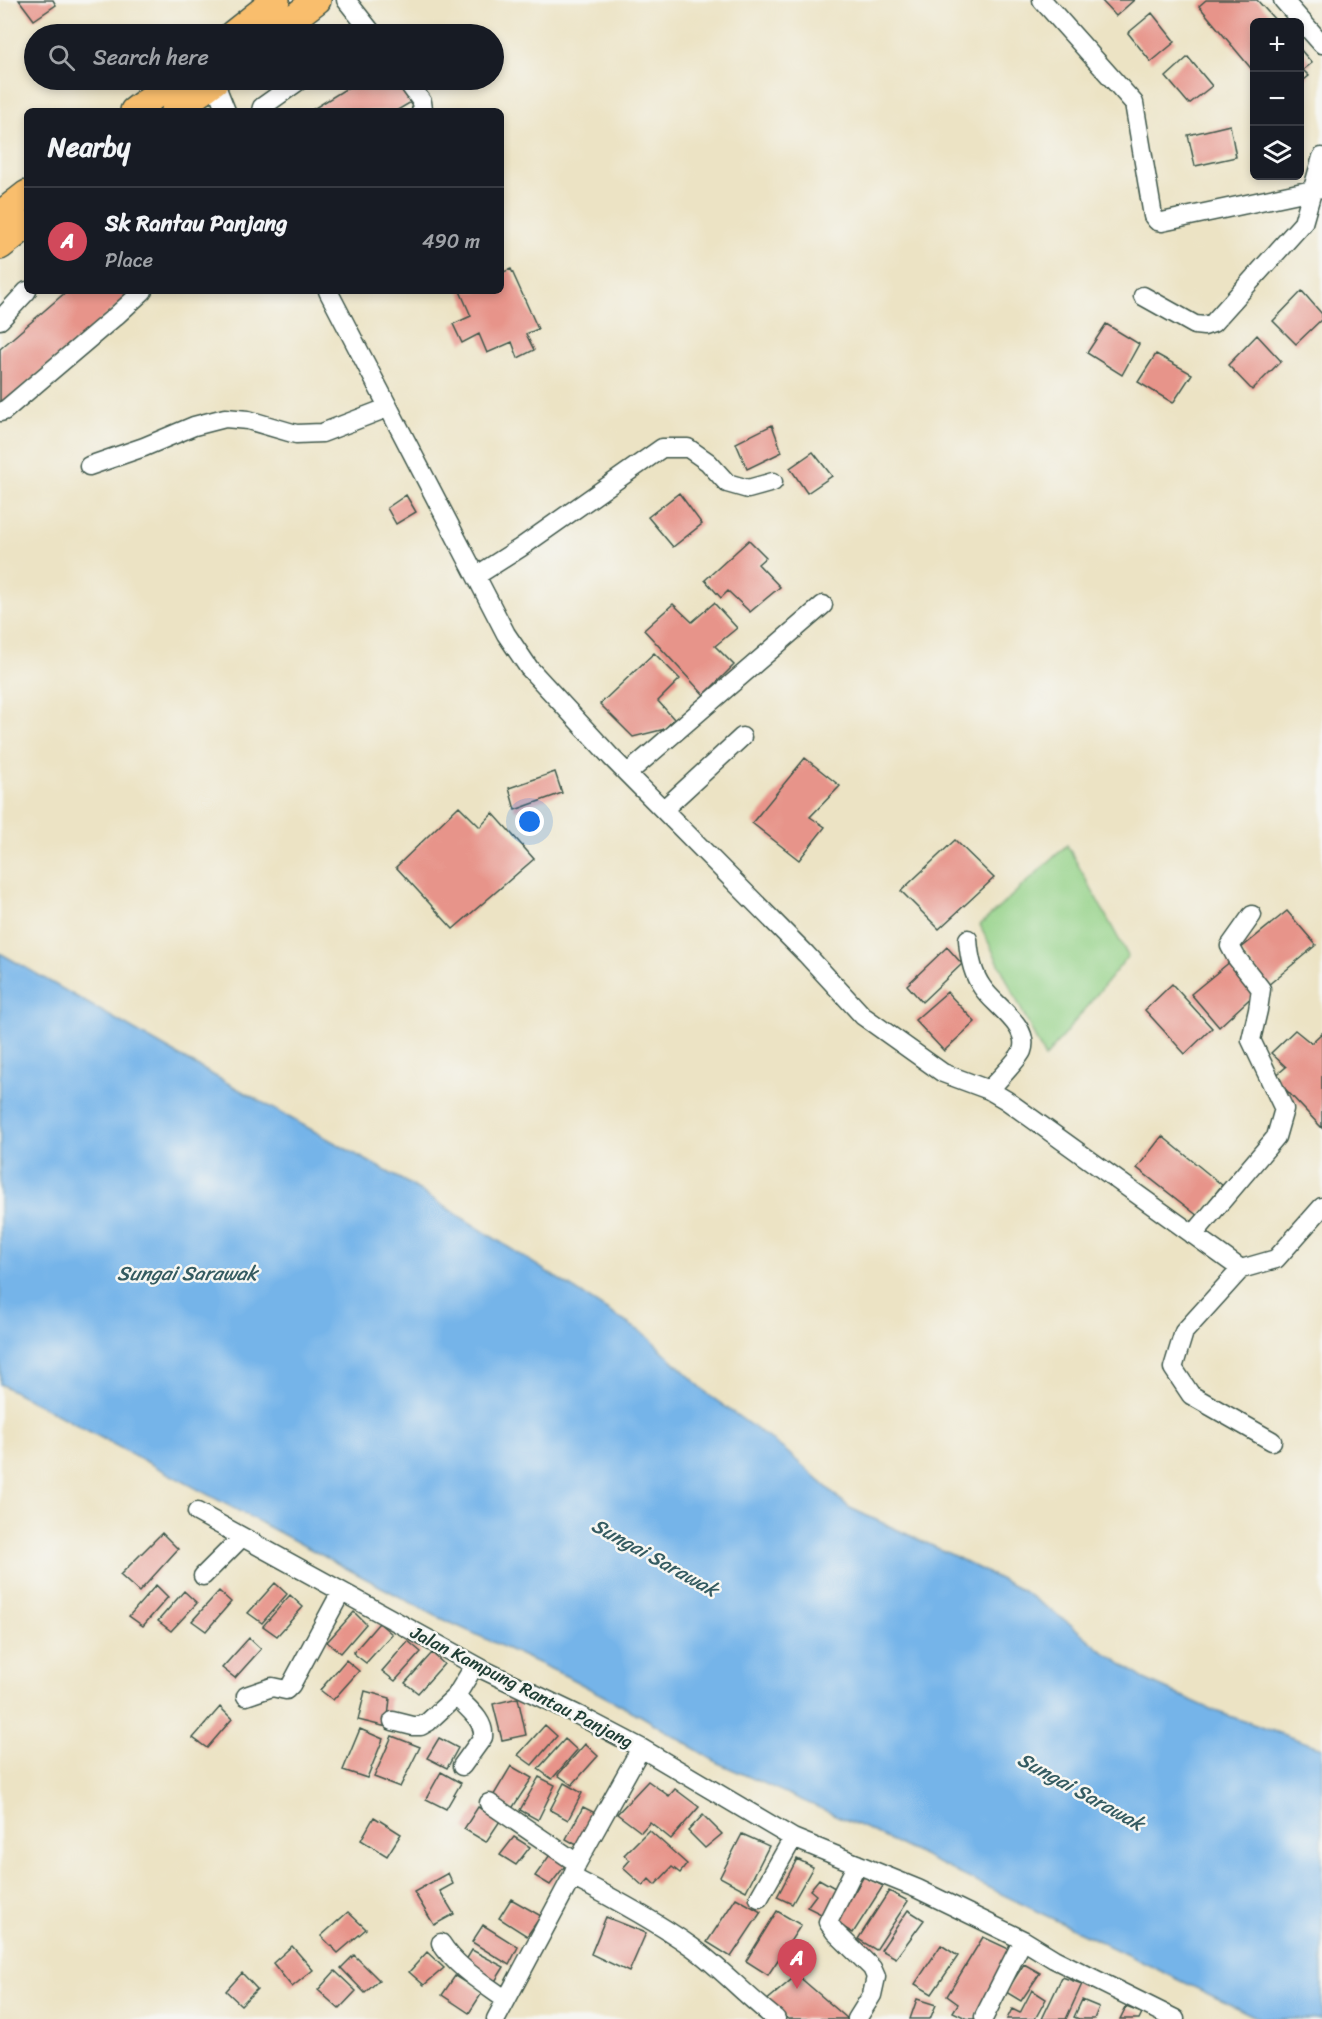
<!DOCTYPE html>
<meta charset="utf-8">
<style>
:root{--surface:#171b24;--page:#20242c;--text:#f1f3f6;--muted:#9ea1a6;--line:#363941;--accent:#d1495b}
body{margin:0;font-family:Sriracha,sans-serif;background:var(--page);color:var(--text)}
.controls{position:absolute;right:18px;top:18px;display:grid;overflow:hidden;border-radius:9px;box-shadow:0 3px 9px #0003}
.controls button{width:54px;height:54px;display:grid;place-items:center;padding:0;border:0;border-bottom:2px solid var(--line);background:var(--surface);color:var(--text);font:30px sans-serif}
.you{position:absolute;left:530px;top:822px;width:21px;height:21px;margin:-15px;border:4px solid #fff;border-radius:50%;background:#1a73e8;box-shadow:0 0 0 9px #1a73e833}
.badge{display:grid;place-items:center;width:39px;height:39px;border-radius:50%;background:var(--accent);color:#fff;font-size:20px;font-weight:700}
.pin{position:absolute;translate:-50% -50px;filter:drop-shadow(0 2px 3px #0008)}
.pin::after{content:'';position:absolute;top:32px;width:21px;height:18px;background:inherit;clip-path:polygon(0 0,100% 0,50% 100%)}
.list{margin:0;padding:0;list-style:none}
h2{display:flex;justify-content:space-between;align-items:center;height:78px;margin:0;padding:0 24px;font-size:26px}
h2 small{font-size:20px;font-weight:400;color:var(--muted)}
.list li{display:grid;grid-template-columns:39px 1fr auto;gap:18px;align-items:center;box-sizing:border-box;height:108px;padding:0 24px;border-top:2px solid var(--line)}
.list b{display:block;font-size:22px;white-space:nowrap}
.list p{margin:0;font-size:20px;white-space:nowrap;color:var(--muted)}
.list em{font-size:20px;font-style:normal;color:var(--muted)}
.icon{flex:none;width:33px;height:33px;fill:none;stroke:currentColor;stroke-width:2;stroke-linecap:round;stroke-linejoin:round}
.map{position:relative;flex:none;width:1322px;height:2019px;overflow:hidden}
.search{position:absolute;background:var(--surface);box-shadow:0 3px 9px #0003;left:24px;top:24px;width:480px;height:66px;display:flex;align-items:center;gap:15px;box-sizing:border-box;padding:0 21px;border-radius:33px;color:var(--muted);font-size:22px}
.panel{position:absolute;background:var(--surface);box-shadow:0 3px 9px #0003;left:24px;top:108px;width:480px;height:186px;border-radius:9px}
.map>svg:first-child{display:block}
.green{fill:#93d186;stroke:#59875d;stroke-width:1.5}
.water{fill:#75b4e9;stroke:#4a788e;stroke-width:1.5}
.building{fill:#e7948a}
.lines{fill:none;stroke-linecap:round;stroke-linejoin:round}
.minor-casing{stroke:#3e564a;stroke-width:21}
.highway-casing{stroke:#3e564a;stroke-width:30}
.minor{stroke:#fff;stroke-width:18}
.highway{stroke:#f9be6d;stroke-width:27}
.labels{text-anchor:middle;stroke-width:5;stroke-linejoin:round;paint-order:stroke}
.street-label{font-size:18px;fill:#1f3d34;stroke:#f6f6f2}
.water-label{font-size:20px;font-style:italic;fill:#345b61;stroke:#f6f6f2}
</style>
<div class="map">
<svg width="1322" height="2019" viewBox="0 0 1322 2019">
<rect width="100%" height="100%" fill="#f6f6f2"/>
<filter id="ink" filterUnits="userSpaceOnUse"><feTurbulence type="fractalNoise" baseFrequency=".0167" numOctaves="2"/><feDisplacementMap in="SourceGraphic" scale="12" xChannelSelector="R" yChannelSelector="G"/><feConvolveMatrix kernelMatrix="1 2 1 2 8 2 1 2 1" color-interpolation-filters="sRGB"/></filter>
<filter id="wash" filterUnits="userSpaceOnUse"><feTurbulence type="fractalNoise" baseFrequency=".008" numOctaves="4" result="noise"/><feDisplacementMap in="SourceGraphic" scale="24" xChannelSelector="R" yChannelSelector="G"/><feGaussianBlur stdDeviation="1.35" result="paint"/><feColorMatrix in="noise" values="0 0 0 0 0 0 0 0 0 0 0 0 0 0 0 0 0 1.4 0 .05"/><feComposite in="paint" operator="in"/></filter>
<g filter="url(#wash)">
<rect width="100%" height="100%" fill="#ece3c4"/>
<path class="green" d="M1067 845 1128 956 1045 1058 980 925Z"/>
<path class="water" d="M0 953 204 1070 411 1185 646 1335 709 1395 785 1450 850 1508 950 1554 1021 1590 1069 1623 1100 1649 1144 1679 1215 1711 1322 1748V2019H1260L869 1830 718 1763 643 1717 566 1676 436 1616 0 1384Z"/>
<g id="blocks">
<path class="building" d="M19 0H53L56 5 34 20Z
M1101 0H1134L1116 16Z
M1206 0H1257L1277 22H1254V72L1199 6Z
M1152 13 1175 42 1151 62 1128 33Z
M1300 49 1312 63 1303 70 1309 76 1300 83Z
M1188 57 1212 86 1189 104 1166 77Z
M360 80H399L413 101 396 111H310Z
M1230 125 1236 157 1195 166 1188 135Z
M511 269 538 329 526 334 534 350 518 358 512 342 487 353 479 334 462 343 453 324 471 316 460 291H501V273Z
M67 291H135L3 404 0 401V349Z
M1302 291 1322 314V319L1296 344 1273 321Z
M1106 324 1139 344 1122 375 1087 353Z
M1257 335 1281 361 1252 390 1228 365Z
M1156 354 1192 374 1173 403 1138 382Z
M772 425 782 452 747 469 736 443Z
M813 452 832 476 807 493 790 468Z
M679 493 702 524 673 547 648 517Z
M406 495 416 512 396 524 387 508Z
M749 540 766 557 758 564 780 587 750 612 728 591 721 598 705 580Z
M714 603 737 628 715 646 734 665 704 695 644 630 673 604 692 622Z
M654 653 680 679 658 701 674 719 665 729 633 737 600 704Z
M805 758 840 786 810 817 825 827 799 860 752 823Z
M555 772 562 793 515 810 509 788Z
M459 806 480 827 493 813 534 859 453 929 396 867Z
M955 840 994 878 939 929 901 891Z
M1287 911 1316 945 1267 986 1240 949Z
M947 947 962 964 922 1002 907 985Z
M1231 961 1257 992 1219 1027 1191 994Z
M1172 984 1212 1028 1185 1054 1145 1010Z
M947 992 975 1022 944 1051 915 1020Z
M1295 1030 1311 1043 1322 1033V1128L1274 1077 1286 1067 1271 1053Z
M1162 1136 1222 1185 1198 1216 1137 1168Z
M162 1533 178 1549 139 1592 120 1575Z
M275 1583 287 1594 262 1623 248 1613Z
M156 1585 168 1597 143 1626 129 1616Z
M184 1591 197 1603 171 1631 158 1621Z
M219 1591 231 1602 206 1631 192 1621Z
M290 1595 303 1607 277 1636 263 1626Z
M354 1612 366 1624 341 1653 327 1642Z
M379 1623 392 1634 366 1663 353 1653Z
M249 1638 261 1649 235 1678 222 1668Z
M408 1641 421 1652 395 1681 382 1671Z
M432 1653 444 1664 418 1693 405 1683Z
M346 1660 359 1671 333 1700 320 1690Z
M365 1691 390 1698 387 1727 358 1720Z
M518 1698 526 1735 502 1740 493 1704Z
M220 1707 232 1719 207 1748 193 1738Z
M545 1725 557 1736 532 1765 518 1755Z
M360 1729 383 1739 367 1778 343 1770Z
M392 1736 420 1747 400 1787 374 1777Z
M439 1738 458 1748 447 1768 427 1758Z
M565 1739 577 1750 552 1779 538 1769Z
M585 1744 598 1756 572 1785 558 1775Z
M511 1766 532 1778 511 1810 492 1798Z
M441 1772 461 1783 446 1809 426 1799Z
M539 1777 555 1785 538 1820 520 1810Z
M648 1781 669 1796 675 1789 699 1807 671 1839 650 1822 641 1832 617 1814Z
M564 1783 582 1793 568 1820 550 1810Z
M478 1807 500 1821 486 1842 464 1829Z
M583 1807 601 1816 582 1848 566 1839Z
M703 1815 722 1834 705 1848 688 1831Z
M374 1817 401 1834 387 1856 361 1840Z
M649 1830 687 1864 680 1873 672 1867 655 1885 649 1879 643 1886 623 1868 630 1860 624 1855Z
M742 1834 769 1846 746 1891 720 1877Z
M514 1837 530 1847 516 1865 500 1855Z
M552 1852 568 1862 550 1885 535 1876Z
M797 1859 813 1867 792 1904 777 1897Z
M448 1873 453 1884 440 1891 454 1914 434 1925 414 1892Z
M864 1876 883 1886 853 1933 836 1923Z
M819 1879 842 1892 827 1917 807 1907 816 1895 810 1890Z
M889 1891 908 1901 876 1950 858 1939Z
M736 1898 761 1912 731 1957 707 1942Z
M511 1899 541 1916 527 1936 499 1918Z
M908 1910 924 1920 896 1958 881 1950Z
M777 1911 801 1925 768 1975 746 1961Z
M348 1912 366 1929 338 1953 321 1936Z
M606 1917 646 1933 629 1972 591 1954Z
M483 1925 518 1947 509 1965 472 1942Z
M983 1937 1013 1951 974 2019H968L953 2012 958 2004 947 1996Z
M941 1945 958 1956 932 1994 915 1984Z
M292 1946 313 1970 292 1987 273 1963Z
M472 1950 504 1967 494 1983 463 1965Z
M427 1952 444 1968 424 1985 409 1972Z
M354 1955 379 1980 365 1993 341 1968Z
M1024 1964 1040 1973 1021 2001 1006 1992Z
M335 1971 356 1991 339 2009 318 1990Z
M242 1973 257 1989 241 2005 226 1991Z
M797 1975 848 2019H788L765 2002Z
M455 1976 482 1993 469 2013 442 1995Z
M1062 1977 1082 1984 1066 2019H1042Z
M1032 1990 1046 1999 1035 2019H1007L1012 2009 1020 2013Z
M917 1999 936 2005 930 2019H910Z
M1082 2000 1099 2007 1094 2019H1079L1074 2017Z
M1126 2007 1142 2013 1139 2019H1120Z"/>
</g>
</g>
<g filter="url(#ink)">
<use href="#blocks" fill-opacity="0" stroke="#3e564a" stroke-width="1.5"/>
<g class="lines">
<defs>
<path id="minor" d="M346 0 373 34
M1042 0 1134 103 1153 216 1157 221 1162 222 1322 188
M1283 0 1322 44
M406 80 422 102 423 109 421 111
M214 81 226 111
M261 111 262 107 300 80
M328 291 476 576 506 634 529 668 611 757 806 954 863 1016 943 1073 989 1090 1006 1100 1241 1269 1276 1259 1322 1207
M1143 296 1195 325 1204 326 1213 323 1303 223 1322 157
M0 320 27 291
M0 412 4 411 117 315 143 291
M89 466 144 447 194 426 225 418 248 420 296 434 322 433 387 408
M476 576 520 548 662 448H688L708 462 727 483 748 489 773 482
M628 773 823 605
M664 809 742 737
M968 939C969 955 972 973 982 987 993 1005 1031 1026 1022 1051 1019 1059 996 1082 989 1090
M1193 1235 1276 1137 1284 1109 1251 1040 1258 1010 1261 989 1236 957 1230 946 1252 915
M1241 1269 1184 1332 1173 1368 1191 1395 1272 1441
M197 1512 484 1670 578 1715 641 1748 577 1863 572 1877 496 2019
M203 1576 241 1538
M246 1696 272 1687 286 1690 291 1685 341 1592
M456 1696C466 1707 485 1720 483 1737L462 1766
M393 1721 413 1726H421L428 1722 456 1696 475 1665
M641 1748 793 1838 918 1889 1023 1940 1054 1959 1175 2019
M489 1803 577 1863
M572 1877C613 1898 654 1920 692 1947 722 1969 747 1997 776 2019
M759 1898 793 1838
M441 1943C456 1967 483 1983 506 2000
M984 2017 1023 1940
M857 2019 872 1995 876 1977 872 1968 835 1932 828 1922 857 1864"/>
<path id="highway" d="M233 34 276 0
M273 34 317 0
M134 111 175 80
M175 111 216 80
M0 215 27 194
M0 246 27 225"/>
</defs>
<use href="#minor" class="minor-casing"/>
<use href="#highway" class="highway-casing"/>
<use href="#minor" class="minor"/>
<use href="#highway" class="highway"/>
</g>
</g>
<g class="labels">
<g class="street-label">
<text transform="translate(522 1687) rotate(27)" y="6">Jalan Kampung Rantau Panjang</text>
</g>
<g class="water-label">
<text x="187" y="1280">Sungai Sarawak</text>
<text transform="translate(655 1557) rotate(29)" y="7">Sungai Sarawak</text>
<text transform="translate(1081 1791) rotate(29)" y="7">Sungai Sarawak</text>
</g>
</g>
</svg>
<div class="controls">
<button>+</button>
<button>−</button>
<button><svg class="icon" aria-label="layers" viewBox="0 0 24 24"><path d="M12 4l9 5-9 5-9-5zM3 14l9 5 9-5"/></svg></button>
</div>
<div class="you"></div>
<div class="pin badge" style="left:797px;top:1989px">A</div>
<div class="search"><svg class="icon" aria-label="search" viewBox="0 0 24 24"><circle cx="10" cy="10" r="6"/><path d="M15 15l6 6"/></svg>Search here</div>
<section class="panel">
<h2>Nearby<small></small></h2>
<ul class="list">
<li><span class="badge">A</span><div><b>Sk Rantau Panjang</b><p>Place</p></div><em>490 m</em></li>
</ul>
</section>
</div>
